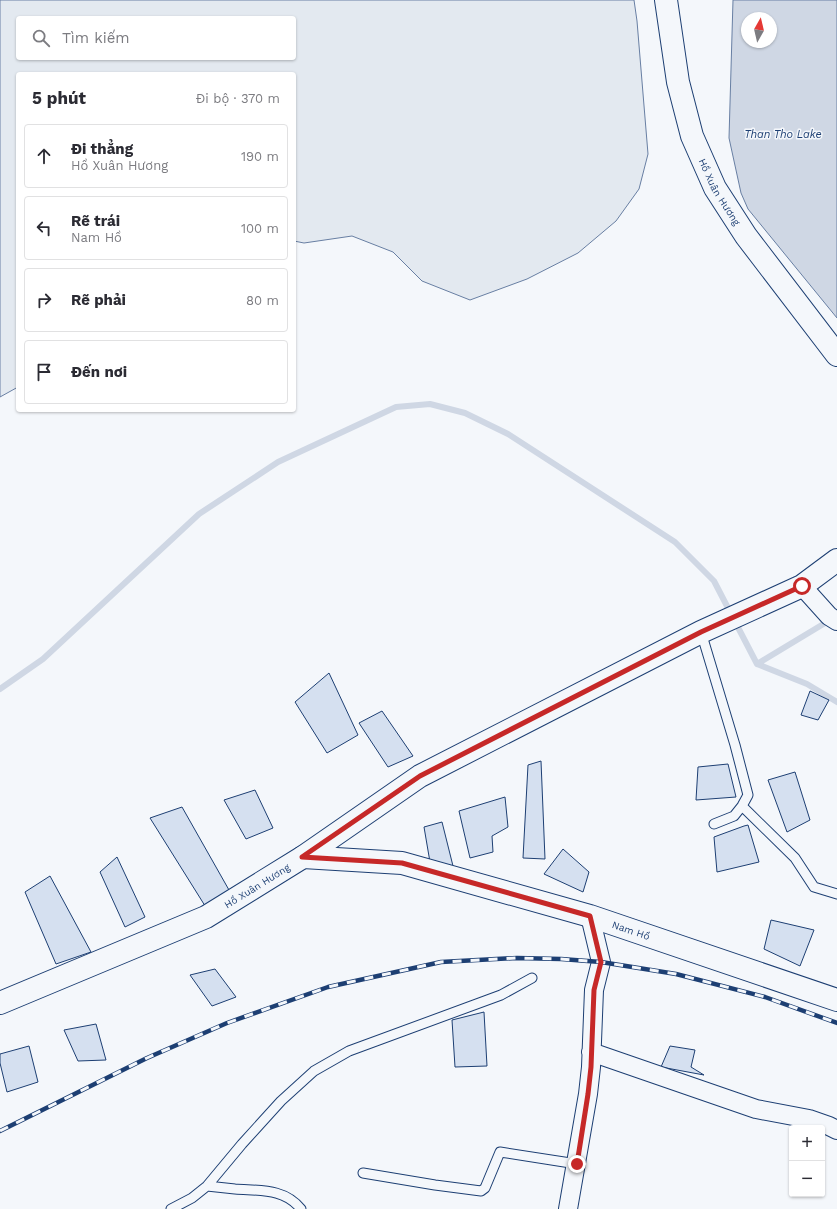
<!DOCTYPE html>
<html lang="vi">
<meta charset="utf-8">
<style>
:root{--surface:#fff;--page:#f2f2f3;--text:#2b2b33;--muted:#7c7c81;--line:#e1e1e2}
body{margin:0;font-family:"Work Sans",sans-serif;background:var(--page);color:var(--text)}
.controls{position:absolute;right:12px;bottom:12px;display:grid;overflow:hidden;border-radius:4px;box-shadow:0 1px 3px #0004}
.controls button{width:36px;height:36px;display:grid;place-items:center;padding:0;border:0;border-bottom:1px solid var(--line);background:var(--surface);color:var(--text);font:20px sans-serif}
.compass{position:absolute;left:741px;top:12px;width:36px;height:36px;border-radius:50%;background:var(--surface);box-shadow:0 1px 3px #0004;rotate:8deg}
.stop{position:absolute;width:12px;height:12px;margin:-9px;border:3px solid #c62828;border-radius:50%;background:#fff}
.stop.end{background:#c62828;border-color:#fff;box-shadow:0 1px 4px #0008}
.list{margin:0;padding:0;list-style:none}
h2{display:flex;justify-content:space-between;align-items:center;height:52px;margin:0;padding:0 16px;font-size:17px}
h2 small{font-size:13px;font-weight:400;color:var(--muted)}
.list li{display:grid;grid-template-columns:26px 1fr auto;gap:12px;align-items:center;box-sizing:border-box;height:64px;margin:0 8px 8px;padding:0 8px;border:1px solid var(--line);border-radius:4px}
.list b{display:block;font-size:15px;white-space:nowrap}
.list p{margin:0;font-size:13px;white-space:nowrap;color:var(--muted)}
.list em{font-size:13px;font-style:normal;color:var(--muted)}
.icon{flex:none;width:22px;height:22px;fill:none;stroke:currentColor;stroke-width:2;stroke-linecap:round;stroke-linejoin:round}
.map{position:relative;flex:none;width:837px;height:1209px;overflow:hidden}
.search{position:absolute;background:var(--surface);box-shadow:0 1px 3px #0004;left:16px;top:16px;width:280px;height:44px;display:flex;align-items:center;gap:10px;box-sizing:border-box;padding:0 14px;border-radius:4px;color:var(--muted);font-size:15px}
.panel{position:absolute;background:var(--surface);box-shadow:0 1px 3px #0004;left:16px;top:72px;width:280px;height:340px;border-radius:4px}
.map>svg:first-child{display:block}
.green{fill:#e3e9f0;stroke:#687fa3;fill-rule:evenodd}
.water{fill:#cfd7e4;stroke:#687fa3;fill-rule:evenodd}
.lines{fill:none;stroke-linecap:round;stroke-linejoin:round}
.stream{stroke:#cfd7e4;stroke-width:6}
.building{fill:#d5e0f0;stroke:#1d3f73}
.service-casing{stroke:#1d3f73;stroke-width:11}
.minor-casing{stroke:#1d3f73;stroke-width:20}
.tertiary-casing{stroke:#1d3f73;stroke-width:24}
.secondary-casing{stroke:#1d3f73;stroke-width:24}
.service{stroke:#f4f7fb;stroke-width:9}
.minor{stroke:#f4f7fb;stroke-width:18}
.tertiary{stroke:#f4f7fb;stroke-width:22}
.secondary{stroke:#f4f7fb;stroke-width:22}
.rail-casing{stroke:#1d3f73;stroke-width:4.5}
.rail{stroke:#f4f7fb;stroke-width:3;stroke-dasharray:9;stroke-linecap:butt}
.route{stroke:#c62828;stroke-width:5}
.labels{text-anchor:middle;stroke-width:3;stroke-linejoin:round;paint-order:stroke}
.street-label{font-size:10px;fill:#1d3f73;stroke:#f4f7fb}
.water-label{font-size:11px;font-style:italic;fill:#1d3f73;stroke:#f4f7fb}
</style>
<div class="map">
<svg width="837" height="1209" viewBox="0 0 837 1209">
<rect width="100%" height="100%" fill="#f4f7fb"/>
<path class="green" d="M0 0H634L637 21 648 154 639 189 616 221 578 253 527 279 470 300 422 281 393 252 352 236 304 243 294 241V74H18V387L0 397ZM18 18H294V58H18Z"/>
<path class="water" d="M733 0H837V318L748 209 741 193 729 138ZM747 18H771V42H747Z"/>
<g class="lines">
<path class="stream" d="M757 664 830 620
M0 689 43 659 199 514 278 462 396 407 430 404 465 413 508 434 675 542 714 581 757 664 807 684 837 702"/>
</g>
<path class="building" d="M329 673 358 735 327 753 295 702Z
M810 691 829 700 818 720 801 715Z
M382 711 413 756 388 767 359 723Z
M541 761 545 859 523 858 528 765Z
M728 764 736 797 696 800 698 767Z
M795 772 810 820 787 832 768 780Z
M255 790 273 828 246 839 224 800Z
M505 797 508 827 492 836 493 852 470 858 459 811Z
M182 807 229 890 207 909 150 818Z
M442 822 453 866 431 868 424 827Z
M748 825 759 862 717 872 714 837 744 826Z
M563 849 589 872 583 892 544 874Z
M117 857 145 917 125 927 100 872Z
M50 876 91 952 56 964 25 892Z
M771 920 814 930 800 966 764 949Z
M215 969 236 997 212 1006 190 975Z
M484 1012 487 1066 455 1067 452 1020Z
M96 1024 106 1060 78 1061 64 1030Z
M29 1046 38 1082 7 1092 0 1063V1054Z
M670 1046 695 1050 691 1067 704 1075 661 1067Z"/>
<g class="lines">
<defs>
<path id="service" d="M701 632 735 745 748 795 742 806 734 816 714 824
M742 806 795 858 814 887 837 894
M363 1173 435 1185 481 1191 485 1188 500 1152 577 1164
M207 1186C216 1187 225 1188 235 1189 260 1191 284 1188 301 1209
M171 1209 192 1198 207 1186 242 1144 281 1101 314 1071 349 1051 501 995 532 978"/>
<path id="minor" d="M802 586 829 616 837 621
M591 1052 756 1109 809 1119 829 1126 837 1130
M568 1209 588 1094 591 1067 594 990 601 962 590 916"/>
<g id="tertiary">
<path id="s1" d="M303 857 402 863 590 916 837 1000"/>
</g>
<g id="secondary">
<path id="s2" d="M666 0 678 82 692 136 715 188 746 236 837 355"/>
<path id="s3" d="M0 1003 206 917 303 857 420 776 701 632 802 586 837 560"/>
</g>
</defs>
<use href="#service" class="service-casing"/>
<use href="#minor" class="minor-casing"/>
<use href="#tertiary" class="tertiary-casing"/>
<use href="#secondary" class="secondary-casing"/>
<use href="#service" class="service"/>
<use href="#minor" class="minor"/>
<use href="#tertiary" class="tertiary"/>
<use href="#secondary" class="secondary"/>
<defs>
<path id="rail" d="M0 1131 147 1058 227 1023 328 987 441 962 517 958 561 959 601 962 676 974 765 997 837 1023"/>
</defs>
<use href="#rail" class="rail-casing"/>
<use href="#rail" class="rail"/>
</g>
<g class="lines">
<path class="route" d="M577 1164 588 1094 591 1067 594 990 601 962 590 916 402 863 302 857 420 776 701 632 802 586"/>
</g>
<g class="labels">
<g class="street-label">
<text dy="4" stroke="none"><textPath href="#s2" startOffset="201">Hồ Xuân Hương</textPath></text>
<text dy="4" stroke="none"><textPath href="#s3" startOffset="283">Hồ Xuân Hương</textPath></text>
<text dy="4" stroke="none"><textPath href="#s1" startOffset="338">Nam Hồ</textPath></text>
</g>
<g class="water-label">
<text x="783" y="138">Than Tho Lake</text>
</g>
</g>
</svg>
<div class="controls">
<button>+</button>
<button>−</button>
</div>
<svg class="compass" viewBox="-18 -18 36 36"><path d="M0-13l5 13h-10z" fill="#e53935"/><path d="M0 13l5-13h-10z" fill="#7c7c81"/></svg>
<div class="stop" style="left:802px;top:586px"></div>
<div class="stop end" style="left:577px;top:1164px"></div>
<div class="search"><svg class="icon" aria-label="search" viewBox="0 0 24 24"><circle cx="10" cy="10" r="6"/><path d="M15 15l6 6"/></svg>Tìm kiếm</div>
<section class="panel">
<h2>5 phút<small>Đi bộ · 370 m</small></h2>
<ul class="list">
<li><svg class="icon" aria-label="ahead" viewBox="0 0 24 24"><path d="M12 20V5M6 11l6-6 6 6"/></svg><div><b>Đi thẳng</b><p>Hồ Xuân Hương</p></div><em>190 m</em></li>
<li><svg class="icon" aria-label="left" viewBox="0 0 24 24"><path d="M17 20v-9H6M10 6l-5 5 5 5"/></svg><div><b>Rẽ trái</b><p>Nam Hồ</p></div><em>100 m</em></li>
<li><svg class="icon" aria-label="right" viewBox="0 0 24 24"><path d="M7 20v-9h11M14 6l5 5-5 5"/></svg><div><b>Rẽ phải</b></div><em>80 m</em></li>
<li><svg class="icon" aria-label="arrive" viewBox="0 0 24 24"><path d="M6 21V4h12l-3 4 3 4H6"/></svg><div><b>Đến nơi</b></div></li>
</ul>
</section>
</div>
